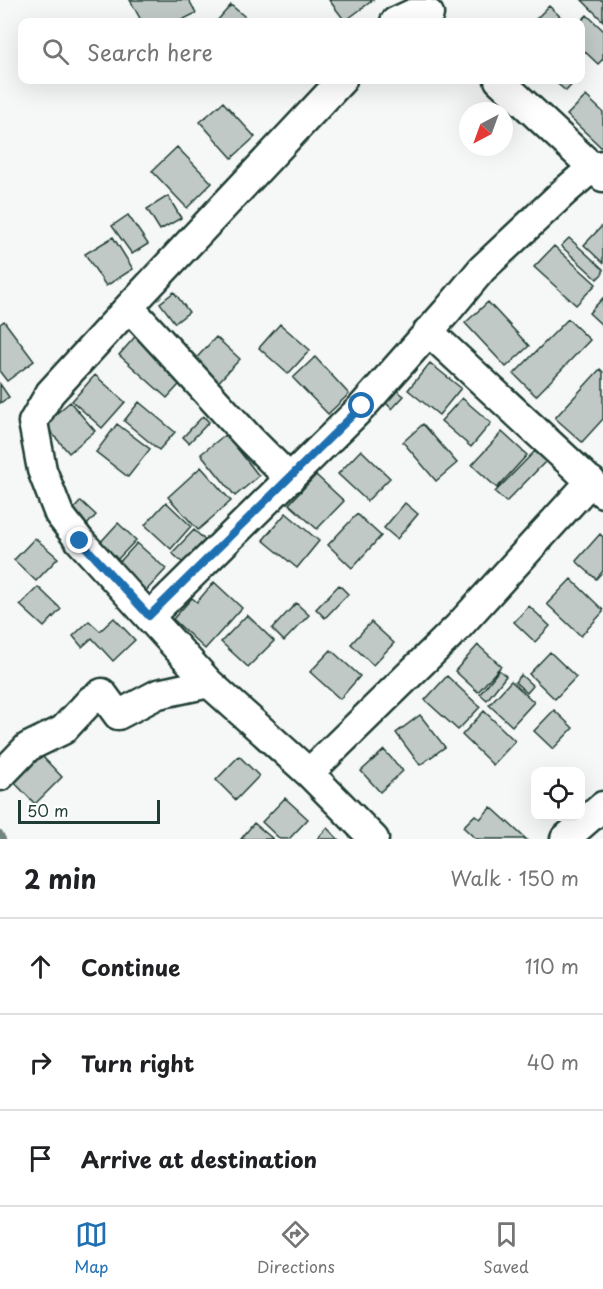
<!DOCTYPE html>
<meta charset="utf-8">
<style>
:root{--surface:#fff;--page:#f6f6f6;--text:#202124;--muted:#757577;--line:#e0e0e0;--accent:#1f6fb2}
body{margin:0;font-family:"Playpen Sans",sans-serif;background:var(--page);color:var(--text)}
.controls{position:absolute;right:18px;bottom:18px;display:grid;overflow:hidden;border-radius:12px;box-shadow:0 6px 24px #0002}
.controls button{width:54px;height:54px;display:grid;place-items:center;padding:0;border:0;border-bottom:2px solid var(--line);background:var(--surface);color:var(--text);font:30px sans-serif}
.compass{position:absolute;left:459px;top:102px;width:54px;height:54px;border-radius:50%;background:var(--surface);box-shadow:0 6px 24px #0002;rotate:221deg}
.scale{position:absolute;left:18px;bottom:15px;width:142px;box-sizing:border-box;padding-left:6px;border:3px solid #1f3d34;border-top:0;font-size:16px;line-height:21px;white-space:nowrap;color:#1f3d34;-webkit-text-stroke:4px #fff;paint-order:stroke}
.stop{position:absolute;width:18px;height:18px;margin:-14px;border:4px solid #1f6fb2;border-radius:50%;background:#fff}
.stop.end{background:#1f6fb2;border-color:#fff;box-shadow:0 2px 6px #0008}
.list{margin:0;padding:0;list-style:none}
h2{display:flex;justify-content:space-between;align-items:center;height:78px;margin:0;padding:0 24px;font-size:26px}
h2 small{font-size:20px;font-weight:400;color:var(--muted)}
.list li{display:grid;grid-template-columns:39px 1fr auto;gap:18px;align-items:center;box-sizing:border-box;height:96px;padding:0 24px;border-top:2px solid var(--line)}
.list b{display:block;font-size:22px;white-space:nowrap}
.list em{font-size:20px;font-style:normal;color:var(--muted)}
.icon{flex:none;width:33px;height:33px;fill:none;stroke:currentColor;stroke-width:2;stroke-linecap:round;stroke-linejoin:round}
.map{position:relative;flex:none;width:603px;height:839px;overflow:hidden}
.search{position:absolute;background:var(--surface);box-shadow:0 6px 24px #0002;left:18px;right:18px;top:18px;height:66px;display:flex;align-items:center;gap:15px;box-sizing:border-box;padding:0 21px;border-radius:12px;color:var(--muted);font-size:22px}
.sheet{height:366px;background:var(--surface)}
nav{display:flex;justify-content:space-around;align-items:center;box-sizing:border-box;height:84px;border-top:2px solid var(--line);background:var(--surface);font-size:16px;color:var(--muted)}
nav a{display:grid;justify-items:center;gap:3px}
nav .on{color:var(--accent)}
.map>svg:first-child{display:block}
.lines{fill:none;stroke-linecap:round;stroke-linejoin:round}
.stream{stroke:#72857f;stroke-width:6}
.building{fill:#c0c9c6;stroke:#1f3d34;stroke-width:1.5}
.minor-casing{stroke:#1f3d34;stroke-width:33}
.minor{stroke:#fff;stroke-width:28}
.route{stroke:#1f6fb2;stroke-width:8}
</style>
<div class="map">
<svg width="603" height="839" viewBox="0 0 603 839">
<rect width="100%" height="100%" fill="#f6f7f7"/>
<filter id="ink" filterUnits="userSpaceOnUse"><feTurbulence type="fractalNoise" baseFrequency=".0167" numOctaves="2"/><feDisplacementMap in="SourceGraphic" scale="12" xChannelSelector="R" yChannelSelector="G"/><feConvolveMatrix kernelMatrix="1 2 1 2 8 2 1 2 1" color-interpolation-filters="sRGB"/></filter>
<g filter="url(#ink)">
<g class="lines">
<path class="stream" d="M0 833 3 839"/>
</g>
<path class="building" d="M130 0H189L196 13 178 22H142Z
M329 0H373L345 21Z
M582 0H603V21Z
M231 5 251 22H216Z
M549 6 565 21 563 22H533Z
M587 15 603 30V59L598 64 580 47V22Z
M553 80H576L566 91Z
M586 96 603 112V149L567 115Z
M223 102 255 137 232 158 200 122Z
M177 147 212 183 187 208 152 171Z
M168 196 181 218 160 230 147 209Z
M128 215 148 244 132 254 112 226Z
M603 225V263L584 245Z
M113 237 133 269 106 286 85 254Z
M569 238 603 269V273L597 279 561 246Z
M554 246 596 284 576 305 534 267Z
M174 292 189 312 175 323 160 303Z
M603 298V326L589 313Z
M488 302 529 346 506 367 465 323Z
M568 319 590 340 536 396 514 374Z
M4 321 34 361 7 381 0 372V324Z
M280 324 310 350 288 374 259 348Z
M140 331 188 375 167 398 119 355Z
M216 337 240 359 211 390 187 368Z
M315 357 349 394 328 414 293 378Z
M430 363 461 388 439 415 408 390Z
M600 369 603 372V419L582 442 555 418Z
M95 375 125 402 102 428 72 401Z
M0 384 9 397 0 403Z
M395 389 404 396 392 409 384 401Z
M462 398 491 423 471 447 441 421Z
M70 402 95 431 69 453 44 424Z
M139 402 175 432 159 450 124 421Z
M203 416 209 422 189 443 183 437Z
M117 424 150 449 128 477 96 452Z
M423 424 457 463 436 481 403 442Z
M502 432 527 455 497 488 472 465Z
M226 434 259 476 235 496 201 454Z
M361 450 390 478 367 501 338 474Z
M535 451 546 461 506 502 495 492Z
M201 467 231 501 198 530 168 497Z
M316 475 344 501 317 529 289 504Z
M81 501 96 515 85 527 70 513Z
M166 502 191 526 171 549 145 525Z
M405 503 418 514 397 539 384 528Z
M286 513 319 541 297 568 263 540Z
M357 514 381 536 352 568 328 545Z
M118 523 136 540 116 561 98 545Z
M194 530 205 540 184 564 172 553Z
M600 534 603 537V571L596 579 576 561Z
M35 538 58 558 36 581 14 560Z
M137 543 166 569 144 593 115 567Z
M571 579 603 610V612L581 636 547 604Z
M214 582 242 608 205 649 173 619 192 598 197 602Z
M339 585 348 594 325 618 316 609Z
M38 587 61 609 44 627 20 605Z
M296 603 309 615 284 641 272 629Z
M529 606 550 626 535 642 514 622Z
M247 615 274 641 248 667 221 642Z
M114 618 135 640 113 661 92 638 82 647 73 636 89 621 100 631Z
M371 622 394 643 373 665 351 644Z
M478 645 501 666 478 692 455 671Z
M331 650 360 676 340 699 310 672Z
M550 652 576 677 555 699 529 674Z
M499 670 506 676 487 700 480 694Z
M521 675 533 686 527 693 515 682Z
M447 676 480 707 458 730 425 700Z
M511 681 534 702 512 726 489 705Z
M554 710 573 728 553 749 534 731Z
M484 711 515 741 493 765 462 735Z
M420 715 445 747 420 765 396 733Z
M384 750 403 771 380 792 361 771Z
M41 755 62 777 35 804 13 781Z
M239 756 259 776 236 800 216 780Z
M285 798 308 819 289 839H280L262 822Z
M491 807 526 839H476L463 827 475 815 480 819Z
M254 823 273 839H241Z
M327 828 338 839H317Z"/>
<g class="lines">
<defs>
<path id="minor" d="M395 22 412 14H429
M342 80 129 307 50 393 33 422 42 470 59 514 80 541 209 683 309 773 374 839
M499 80 603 177
M129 307 250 439 290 479
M428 331 603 493
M149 617 362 407 447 311 482 269 564 192 593 167 603 165
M309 773 458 627 591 481
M0 776 28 747 63 730 91 700 102 693 118 715 158 694 209 683
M565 839 603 806"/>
</defs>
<use href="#minor" class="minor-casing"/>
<use href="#minor" class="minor"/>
</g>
</g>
<g class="lines" filter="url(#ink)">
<path class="route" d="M80 541 149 616 362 406"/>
</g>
</svg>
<div class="controls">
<button><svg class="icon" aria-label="locate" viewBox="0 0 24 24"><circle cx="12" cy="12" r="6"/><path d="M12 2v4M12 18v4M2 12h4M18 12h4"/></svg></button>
</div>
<svg class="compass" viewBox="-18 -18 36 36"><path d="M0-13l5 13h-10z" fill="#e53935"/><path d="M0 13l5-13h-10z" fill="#757577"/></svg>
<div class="scale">50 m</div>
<div class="stop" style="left:362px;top:406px"></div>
<div class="stop end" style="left:80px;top:541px"></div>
<div class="search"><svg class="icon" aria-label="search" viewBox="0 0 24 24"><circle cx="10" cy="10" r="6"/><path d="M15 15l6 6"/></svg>Search here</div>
</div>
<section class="sheet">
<h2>2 min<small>Walk · 150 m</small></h2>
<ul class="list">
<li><svg class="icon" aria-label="ahead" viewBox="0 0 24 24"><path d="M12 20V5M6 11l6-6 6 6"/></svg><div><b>Continue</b></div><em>110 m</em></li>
<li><svg class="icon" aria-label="right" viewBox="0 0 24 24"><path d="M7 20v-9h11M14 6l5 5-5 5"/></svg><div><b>Turn right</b></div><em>40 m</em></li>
<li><svg class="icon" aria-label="arrive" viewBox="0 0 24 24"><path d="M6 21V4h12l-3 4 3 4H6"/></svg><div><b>Arrive at destination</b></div></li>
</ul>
</section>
<nav>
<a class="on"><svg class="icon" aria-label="map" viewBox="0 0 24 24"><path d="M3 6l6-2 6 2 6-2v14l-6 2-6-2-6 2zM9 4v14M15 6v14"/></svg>Map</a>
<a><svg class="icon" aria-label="directions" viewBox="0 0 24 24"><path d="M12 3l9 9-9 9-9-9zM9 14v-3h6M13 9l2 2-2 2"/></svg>Directions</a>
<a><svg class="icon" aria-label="saved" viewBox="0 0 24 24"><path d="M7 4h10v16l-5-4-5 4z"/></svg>Saved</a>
</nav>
